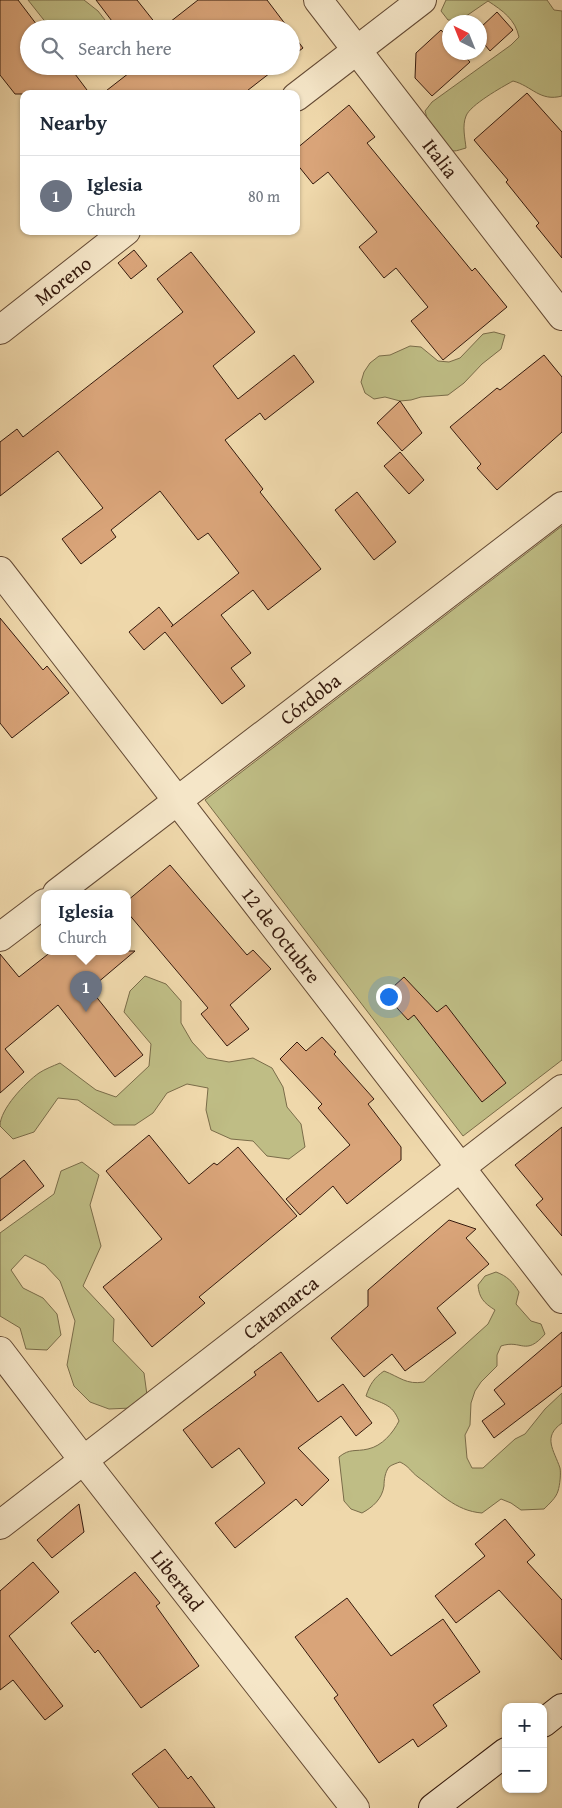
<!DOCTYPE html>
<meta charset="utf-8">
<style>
:root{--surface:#fff;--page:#f2f2f3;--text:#1f2937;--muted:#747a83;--line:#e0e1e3;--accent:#8f2418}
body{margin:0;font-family:"Gentium Book Plus",serif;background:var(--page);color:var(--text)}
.controls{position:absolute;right:15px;bottom:15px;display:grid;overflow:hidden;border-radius:10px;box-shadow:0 1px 4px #0004}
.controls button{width:45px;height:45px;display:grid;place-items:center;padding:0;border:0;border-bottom:1px solid var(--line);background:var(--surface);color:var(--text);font:25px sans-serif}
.compass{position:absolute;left:442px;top:15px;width:45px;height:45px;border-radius:50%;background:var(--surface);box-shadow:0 1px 4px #0004;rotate:317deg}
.you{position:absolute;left:388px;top:996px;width:18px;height:18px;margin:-12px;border:4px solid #fff;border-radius:50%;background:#1a73e8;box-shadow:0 0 0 8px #1a73e833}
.badge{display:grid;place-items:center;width:32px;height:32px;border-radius:50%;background:var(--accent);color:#fff;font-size:16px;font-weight:700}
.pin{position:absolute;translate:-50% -41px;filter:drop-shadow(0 1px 2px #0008)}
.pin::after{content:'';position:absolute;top:26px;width:18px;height:15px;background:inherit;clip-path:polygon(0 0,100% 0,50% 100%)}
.popup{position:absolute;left:41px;top:890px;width:90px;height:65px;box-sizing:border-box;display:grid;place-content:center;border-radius:10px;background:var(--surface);filter:drop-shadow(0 1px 4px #0005);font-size:16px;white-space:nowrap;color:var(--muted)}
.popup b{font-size:19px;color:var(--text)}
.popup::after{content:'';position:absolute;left:50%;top:100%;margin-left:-10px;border:10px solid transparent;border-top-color:var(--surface)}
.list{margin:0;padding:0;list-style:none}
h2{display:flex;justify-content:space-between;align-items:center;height:65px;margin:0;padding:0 20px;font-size:21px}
h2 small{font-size:16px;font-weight:400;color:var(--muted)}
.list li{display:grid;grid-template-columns:32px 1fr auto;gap:15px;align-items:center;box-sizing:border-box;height:80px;padding:0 20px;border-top:1px solid var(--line)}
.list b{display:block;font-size:19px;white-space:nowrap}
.list p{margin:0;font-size:16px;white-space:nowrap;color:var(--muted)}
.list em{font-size:16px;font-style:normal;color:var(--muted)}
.icon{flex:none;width:28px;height:28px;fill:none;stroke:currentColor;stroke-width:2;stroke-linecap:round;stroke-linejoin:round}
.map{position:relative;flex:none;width:562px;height:1808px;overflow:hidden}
.search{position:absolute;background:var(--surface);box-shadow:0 1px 4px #0004;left:20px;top:20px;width:280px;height:55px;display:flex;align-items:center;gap:12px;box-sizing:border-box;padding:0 18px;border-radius:28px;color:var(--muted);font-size:19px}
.panel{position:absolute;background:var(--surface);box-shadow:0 1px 4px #0004;left:20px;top:90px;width:280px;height:145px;border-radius:10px}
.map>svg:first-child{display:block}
.green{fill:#bfbd85;stroke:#7a6c49}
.building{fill:#d9a479;stroke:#351a0d}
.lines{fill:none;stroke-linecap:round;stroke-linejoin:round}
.minor-casing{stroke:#644a34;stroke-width:30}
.secondary-casing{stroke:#351a0d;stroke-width:30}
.minor{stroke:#f5e6c8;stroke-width:28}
.secondary{stroke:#f5e6c8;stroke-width:28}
.labels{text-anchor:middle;stroke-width:4.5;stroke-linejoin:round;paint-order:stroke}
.street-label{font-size:20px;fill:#351a0d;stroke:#f5e6c8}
</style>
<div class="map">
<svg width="562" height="1808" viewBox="0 0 562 1808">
<rect width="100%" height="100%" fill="#efd8ab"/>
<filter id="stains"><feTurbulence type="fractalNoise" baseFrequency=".004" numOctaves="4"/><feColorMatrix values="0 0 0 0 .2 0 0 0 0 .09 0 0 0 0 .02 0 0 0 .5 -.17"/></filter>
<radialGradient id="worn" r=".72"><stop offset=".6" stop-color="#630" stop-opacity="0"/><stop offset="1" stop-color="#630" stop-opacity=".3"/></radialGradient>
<path class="green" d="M28 0H84L98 11 112 29H51Z
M446 0H547L554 10 562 11V96C540 102 532 86 513 81 502 87 470 105 466 116 462 126 465 138 466 148 462 149 457 151 454 151 435 149 429 125 425 111L432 102 511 45 519 37C515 19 503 11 488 1L459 21 448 20 441 11Z
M494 332 505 335 501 349 482 364 464 383 448 395 421 397 411 400 400 401 385 397 374 399 365 393 361 382 364 372 370 363 379 356 390 355 410 346 421 347 438 361 449 362 460 358 483 334Z
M562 526V1060L463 1136 205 800Z
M145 976 166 984 181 1001V1023L192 1042 207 1058 229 1062 253 1058 272 1068 283 1087 287 1107 301 1124 305 1147 289 1159 267 1156 253 1141 231 1139 211 1130 206 1110 208 1088 187 1084 167 1093 153 1113 135 1125H114L78 1100 58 1098 34 1132 13 1139 0 1126C0 1109 25 1083 39 1073 45 1069 53 1066 60 1063L96 1090 116 1097 149 1066 151 1044 124 1012 130 991Z
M82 1162 99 1175 90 1205 101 1246 83 1286 114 1319 113 1341 144 1373 147 1395 131 1408 109 1409 90 1402 74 1386 67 1365 75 1321 60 1281 45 1265 25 1255 11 1270 23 1288 43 1298 57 1314 61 1335 47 1350 26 1349 20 1328 0 1316V1233L54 1194 61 1171Z
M496 1272C507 1276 513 1282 519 1292L516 1304 531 1321 541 1324 545 1334C525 1357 522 1339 501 1346L497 1355V1366L481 1382 475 1391 471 1403 470 1425 465 1435 467 1458 472 1468H483L515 1439 525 1434 545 1409 562 1393V1423C542 1437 554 1450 560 1468 561 1473 560 1485 558 1491 556 1498 549 1504 544 1509L521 1510 511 1503 501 1499 482 1513C455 1511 439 1492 418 1477 410 1471 410 1467 400 1462 397 1463 391 1465 389 1467 385 1472 384 1480 384 1486 382 1499 373 1507 362 1513L351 1509 344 1501 339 1457C350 1448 355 1452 368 1449 382 1446 393 1433 399 1421 392 1403 382 1404 366 1396 370 1384 374 1378 384 1371 400 1377 406 1385 424 1382L488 1324 495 1310C484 1303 479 1298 478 1285L485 1276Z"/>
<path class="building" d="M0 0H18L40 29H29V66H69L90 94H15L0 75Z
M96 0H137L160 29H118Z
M198 0H267L289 29H161Z
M497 12 513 30 490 51 480 39V28Z
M441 30 450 40V52H461L470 62 432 96 415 78 416 53Z
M291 32 303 48 291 57Z
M138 66H279L243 94H102Z
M527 93 562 132V258L536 226 539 223 506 182 508 180 474 140Z
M349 105 375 137 367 143 472 271 475 268 507 307 443 360 411 321 428 307 396 268 384 278 359 247 377 232 328 172 313 184 296 163V149Z
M134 250 147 266 131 279 118 263Z
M191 252 255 332 213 366 238 399 294 355 314 382 265 420 260 413 225 440 263 489 260 492 321 569 268 610 253 590 221 615 251 653 231 668 245 686 222 704 165 632 144 650 129 632 159 607 173 625 171 627 239 573 208 533 198 540 160 491 111 530 116 537 81 564 62 539 103 508 58 451 0 496V442L17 429 23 437 183 312 157 279Z
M544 355 562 377V432L497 490 477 468 481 464 450 427 497 388 500 390Z
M400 401 422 433 402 451 377 423Z
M400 452 424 480 409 494 384 466Z
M357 492 396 542 374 560 335 510Z
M0 618 43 670 47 666 69 693 12 738 0 723Z
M170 865 247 955 253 950 271 969 230 1005 249 1029 227 1046 201 1014 208 1008 127 912V901Z
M52 951H135L90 989 143 1055 115 1077 58 1005 5 1049 24 1072 0 1093V954L19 977Z
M404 977 437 1012 446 1005 506 1083 482 1102 414 1015 408 1020 388 998 396 991 393 987Z
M322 1037 336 1052 334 1054 374 1099 368 1104 401 1147V1160L347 1204 333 1186 300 1215 286 1199 350 1145 318 1108 322 1104 280 1059 297 1042 306 1051Z
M562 1127V1236L536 1205 543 1199 515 1165Z
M149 1135 189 1184 214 1163 217 1165 238 1147 297 1216 199 1297 205 1303 152 1347 103 1287 162 1239 106 1171Z
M24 1160 44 1186 0 1221V1179Z
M449 1220 476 1229 466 1238 489 1264 437 1308 456 1333 405 1371 392 1354 364 1377 331 1338 368 1306V1290Z
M562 1332V1386L494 1438 482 1421 505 1404 494 1390Z
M281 1352 318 1402 343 1384 372 1423 356 1436 341 1416 298 1448 329 1480 302 1506 296 1499 235 1548 215 1523 265 1483 239 1448 212 1468 183 1430 256 1375 254 1372Z
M79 1504 84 1532 52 1558 37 1540Z
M505 1519 535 1555 527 1562 562 1600V1660L499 1590 456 1623 435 1596 485 1556 475 1544Z
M33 1562 59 1592 9 1636 63 1706 45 1720 13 1680 0 1690V1591Z
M135 1572 160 1603 156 1606 199 1666 141 1708 98 1650 95 1653 71 1623Z
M347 1598 391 1656 443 1619 480 1672 433 1705 447 1726 418 1747 413 1739 379 1763 334 1698 338 1695 295 1637Z
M165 1749 188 1779 191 1776 215 1808H159L132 1774Z"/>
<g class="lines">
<defs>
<g id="minor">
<path id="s1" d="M318 0 562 316"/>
<path d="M296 97 422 0"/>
<path id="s2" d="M0 330 126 231"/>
<path id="s3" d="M0 571 562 1299"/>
<path id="s4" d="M57 893 562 506"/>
<path d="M0 937 45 903"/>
<path id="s5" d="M0 1351 84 1461 355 1808"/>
<path id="s6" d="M0 1525 562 1089"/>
</g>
<path id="secondary" d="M543 1723 562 1708
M433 1808 506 1752"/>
</defs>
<use href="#minor" class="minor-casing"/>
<use href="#secondary" class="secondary-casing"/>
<use href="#minor" class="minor"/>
<use href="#secondary" class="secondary"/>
</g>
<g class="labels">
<g class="street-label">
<text dy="7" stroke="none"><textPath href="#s1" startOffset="200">Italia</textPath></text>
<text dy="7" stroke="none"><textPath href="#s2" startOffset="80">Moreno</textPath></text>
<text dy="7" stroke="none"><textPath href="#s4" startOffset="319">Córdoba</textPath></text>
<text dy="7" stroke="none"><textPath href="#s3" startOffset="460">12 de Octubre</textPath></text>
<text dy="7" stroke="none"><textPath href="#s6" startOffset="355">Catamarca</textPath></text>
<text dy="7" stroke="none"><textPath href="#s5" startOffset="290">Libertad</textPath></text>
</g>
</g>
<rect width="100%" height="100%" filter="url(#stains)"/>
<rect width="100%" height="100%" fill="url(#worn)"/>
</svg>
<div class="controls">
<button>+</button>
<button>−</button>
</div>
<svg class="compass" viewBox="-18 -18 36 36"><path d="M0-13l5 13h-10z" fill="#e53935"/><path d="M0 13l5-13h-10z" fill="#747a83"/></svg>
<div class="you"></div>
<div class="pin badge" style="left:86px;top:1012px;background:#6b7280">1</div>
<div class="popup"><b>Iglesia</b>Church</div>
<div class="search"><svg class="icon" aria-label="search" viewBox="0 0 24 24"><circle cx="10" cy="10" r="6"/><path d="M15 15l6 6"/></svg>Search here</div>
<section class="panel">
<h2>Nearby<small></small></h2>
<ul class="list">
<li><span class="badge" style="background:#6b7280">1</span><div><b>Iglesia</b><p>Church</p></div><em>80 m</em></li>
</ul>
</section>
</div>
